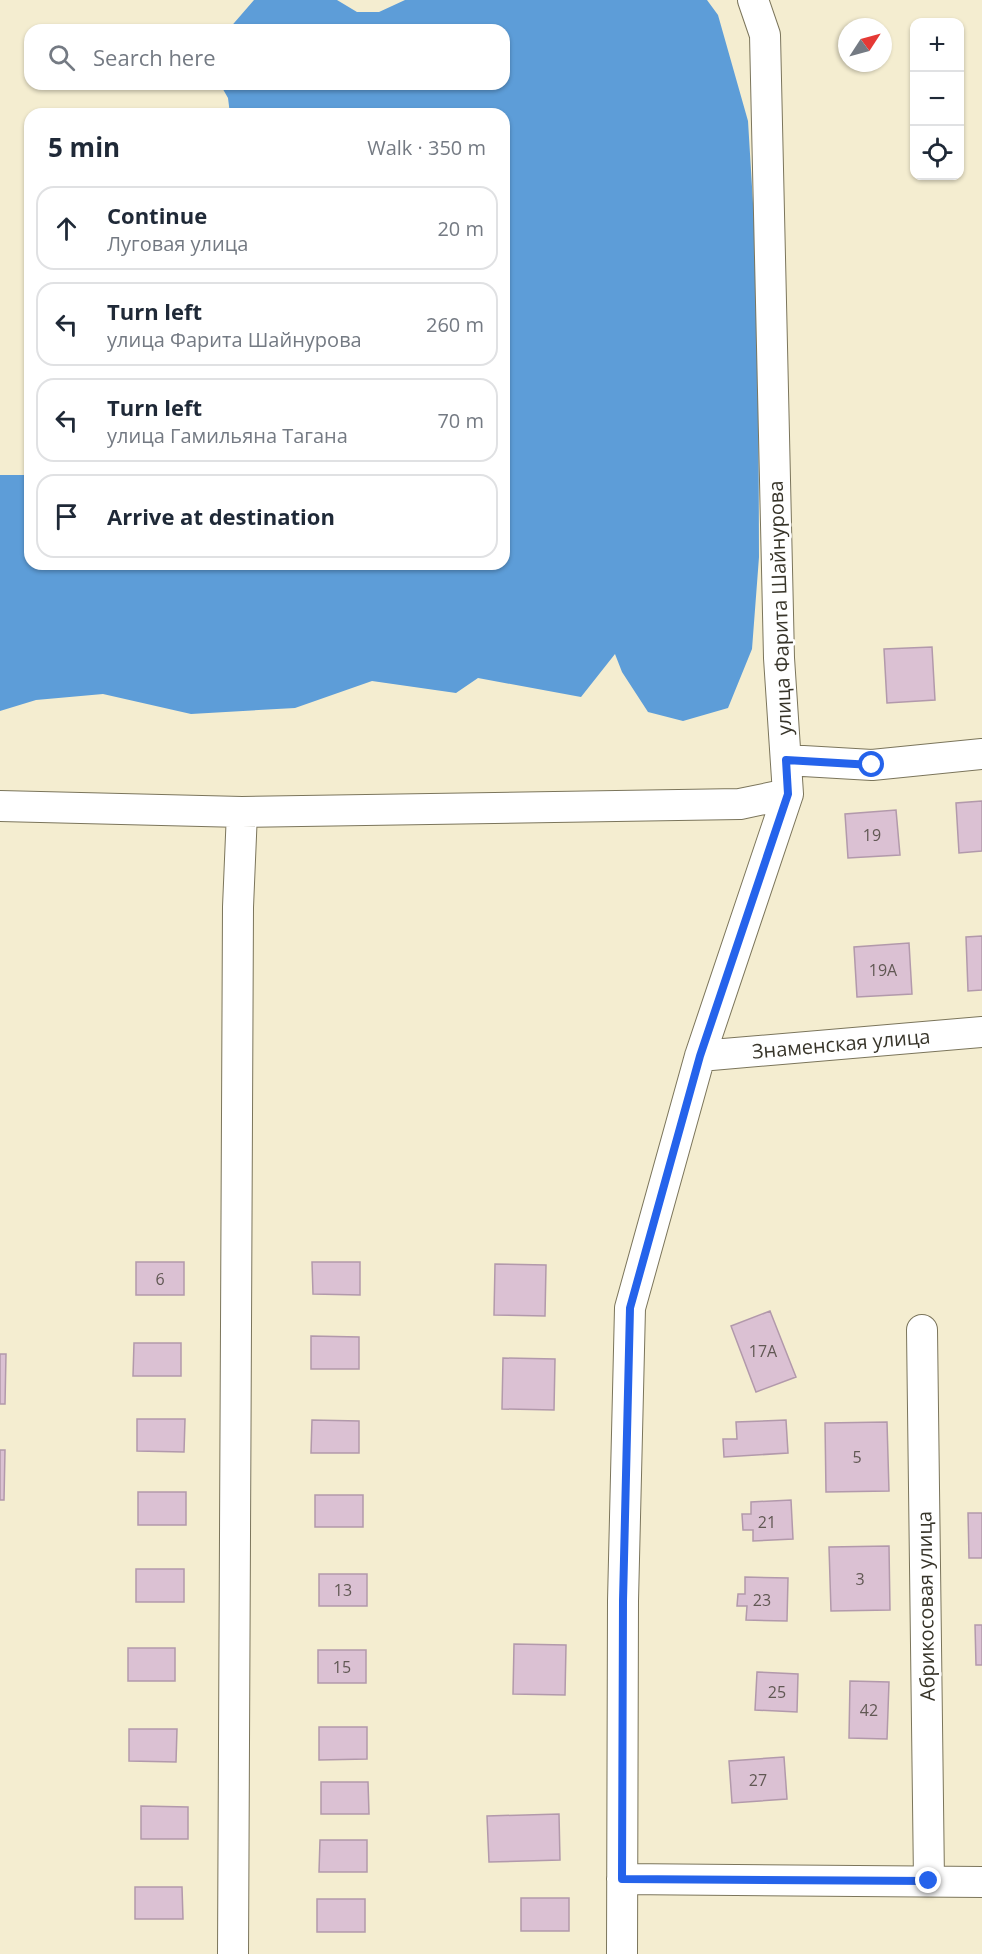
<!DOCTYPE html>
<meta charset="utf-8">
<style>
:root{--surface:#fff;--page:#f6f6f7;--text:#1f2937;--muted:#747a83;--line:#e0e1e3}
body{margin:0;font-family:"Open Sans",sans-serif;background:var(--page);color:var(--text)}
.controls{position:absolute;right:18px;top:18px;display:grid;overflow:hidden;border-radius:12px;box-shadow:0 2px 4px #0004}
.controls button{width:54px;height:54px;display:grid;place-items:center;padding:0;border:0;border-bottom:2px solid var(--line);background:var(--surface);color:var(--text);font:30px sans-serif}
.compass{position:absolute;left:838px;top:18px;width:54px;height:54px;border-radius:50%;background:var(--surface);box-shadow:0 2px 4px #0004;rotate:54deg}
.stop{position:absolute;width:18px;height:18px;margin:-14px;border:4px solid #2563eb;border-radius:50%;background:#fff}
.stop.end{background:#2563eb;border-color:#fff;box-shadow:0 2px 6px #0008}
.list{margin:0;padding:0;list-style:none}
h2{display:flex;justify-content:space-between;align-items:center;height:78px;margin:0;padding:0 24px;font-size:26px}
h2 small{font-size:20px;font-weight:400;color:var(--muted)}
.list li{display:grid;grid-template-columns:39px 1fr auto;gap:18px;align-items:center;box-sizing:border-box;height:84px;margin:0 12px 12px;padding:0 12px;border:2px solid var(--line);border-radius:18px}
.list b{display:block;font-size:22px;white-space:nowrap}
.list p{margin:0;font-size:20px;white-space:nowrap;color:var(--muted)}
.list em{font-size:20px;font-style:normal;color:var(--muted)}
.icon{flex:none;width:33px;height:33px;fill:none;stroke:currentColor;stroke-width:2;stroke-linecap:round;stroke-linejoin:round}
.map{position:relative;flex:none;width:982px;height:1954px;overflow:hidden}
.search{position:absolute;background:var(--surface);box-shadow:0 2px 4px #0004;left:24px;top:24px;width:486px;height:66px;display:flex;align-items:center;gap:15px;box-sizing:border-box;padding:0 21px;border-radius:18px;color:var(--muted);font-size:22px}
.panel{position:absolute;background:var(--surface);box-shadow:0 2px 4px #0004;left:24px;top:108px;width:486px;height:462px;border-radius:18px}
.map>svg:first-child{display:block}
.water{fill:#5d9dd8}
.building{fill:#dbc1d3;stroke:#b299ab;stroke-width:1.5}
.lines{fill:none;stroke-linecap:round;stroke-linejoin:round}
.minor-casing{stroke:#7b755b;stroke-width:32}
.minor{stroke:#fff;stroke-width:30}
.route{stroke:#2563eb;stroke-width:8}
.labels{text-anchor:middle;stroke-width:5;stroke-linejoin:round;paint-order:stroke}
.number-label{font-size:16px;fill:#615854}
.street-label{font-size:20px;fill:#38352a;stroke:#fff}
</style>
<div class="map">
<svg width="982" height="1954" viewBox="0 0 982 1954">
<rect width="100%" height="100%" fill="#f4edd0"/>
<path class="water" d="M254 0H337L357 12H379L405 0H707L718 15 748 121 758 285 759 557 752 649 728 708 683 721 648 712 622 672 615 654 581 697 478 678 456 693 372 681 295 708 191 714 103 694 36 700 0 711V475H30V564H504V114H230L228 98 220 84H504V30H228Z"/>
<path class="building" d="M932 647 935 700 887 703 884 649Z
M982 801V851L959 853 956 803Z
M896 810 900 855 848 858 845 814Z
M982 936V990L968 991 966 937Z
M909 943 912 994 857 997 854 947Z
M136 1262H184V1295H136Z
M312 1262H360V1295L313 1294Z
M495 1264 546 1265 545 1316 494 1315Z
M770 1311 796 1377 756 1392 731 1326Z
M311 1336 359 1337V1369H311Z
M134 1343H181V1376H133Z
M0 1354H6L5 1404H0Z
M503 1358 555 1359 554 1410 502 1409Z
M137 1419H185L184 1452 137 1451Z
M312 1420 359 1421V1453H311Z
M786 1420 788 1453 724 1457 723 1439H737L736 1422Z
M887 1422 889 1491 826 1492 825 1423Z
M0 1450H5L4 1500H0Z
M138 1492H186V1525H138Z
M315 1495H363V1527H315Z
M791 1500 793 1539 753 1541V1530H743L742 1514H751V1502Z
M968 1513H982V1558H969Z
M889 1546 890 1610 831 1611 829 1547Z
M136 1569H184V1602H136Z
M319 1574H367V1606H319Z
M745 1577 788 1578 787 1621 746 1620 747 1606H737L738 1594H745Z
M975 1625H982V1665H976Z
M514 1644 566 1645 565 1695 513 1694Z
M128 1648H175V1681H128Z
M318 1650H366V1683H318Z
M757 1672 798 1674 797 1712 755 1710Z
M850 1681 889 1682 887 1739 849 1738Z
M319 1727H367V1759L319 1760Z
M129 1729H177L176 1762 129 1761Z
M784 1757 787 1799 732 1803 729 1761Z
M321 1782H368L369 1814H321Z
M141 1806 188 1807V1839H141Z
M559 1814 560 1860 489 1862 487 1816Z
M320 1840H367V1872H319Z
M135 1887H182L183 1919H135Z
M521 1898H569V1931H521Z
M317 1899H365V1932H317Z"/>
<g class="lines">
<defs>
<path id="minor" d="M786 760 872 765 982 754
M0 806 242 812 740 804 788 794
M700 1056 982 1032
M922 1330 929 1881
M622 1879 982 1882
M233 1954 238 907 242 812
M622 1954 623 1601 630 1308 700 1056 788 794 779 658 765 35 753 0"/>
</defs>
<use href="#minor" class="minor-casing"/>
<use href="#minor" class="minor"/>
</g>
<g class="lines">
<path class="route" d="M872 765 786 760 788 794 700 1056 630 1308 623 1601 622 1879 929 1881"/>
</g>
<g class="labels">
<g class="number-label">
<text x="872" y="841">19</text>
<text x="883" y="976">19А</text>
<text x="160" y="1285">6</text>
<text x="763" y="1357">17А</text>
<text x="857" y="1463">5</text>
<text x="767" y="1528">21</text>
<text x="860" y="1585">3</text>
<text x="343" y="1596">13</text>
<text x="762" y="1606">23</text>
<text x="342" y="1673">15</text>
<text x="777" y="1698">25</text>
<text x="869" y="1716">42</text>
<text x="758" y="1786">27</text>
</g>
<g class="street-label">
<text transform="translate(780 608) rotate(-92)" y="7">улица Фарита Шайнурова</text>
<text transform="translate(841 1044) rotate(-5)" y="7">Знаменская улица</text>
<text transform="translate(926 1606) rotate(-91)" y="7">Абрикосовая улица</text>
</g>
</g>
</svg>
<div class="controls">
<button>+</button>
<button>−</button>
<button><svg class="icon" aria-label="locate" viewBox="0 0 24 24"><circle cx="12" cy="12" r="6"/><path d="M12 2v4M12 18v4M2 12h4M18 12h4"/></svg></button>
</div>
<svg class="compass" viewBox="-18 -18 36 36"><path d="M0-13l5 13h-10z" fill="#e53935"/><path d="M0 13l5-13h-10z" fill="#747a83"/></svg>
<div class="stop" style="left:872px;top:765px"></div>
<div class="stop end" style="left:929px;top:1881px"></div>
<div class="search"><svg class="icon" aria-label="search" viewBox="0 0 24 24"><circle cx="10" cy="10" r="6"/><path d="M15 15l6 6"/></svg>Search here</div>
<section class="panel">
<h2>5 min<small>Walk · 350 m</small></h2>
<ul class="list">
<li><svg class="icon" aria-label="ahead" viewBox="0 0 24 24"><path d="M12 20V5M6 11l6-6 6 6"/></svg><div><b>Continue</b><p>Луговая улица</p></div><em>20 m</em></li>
<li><svg class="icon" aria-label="left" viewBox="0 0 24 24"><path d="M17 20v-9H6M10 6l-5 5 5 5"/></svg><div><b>Turn left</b><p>улица Фарита Шайнурова</p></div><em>260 m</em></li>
<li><svg class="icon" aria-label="left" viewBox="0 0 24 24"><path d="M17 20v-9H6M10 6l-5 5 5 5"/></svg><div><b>Turn left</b><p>улица Гамильяна Тагана</p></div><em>70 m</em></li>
<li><svg class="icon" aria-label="arrive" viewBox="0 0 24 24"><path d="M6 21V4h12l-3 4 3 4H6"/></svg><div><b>Arrive at destination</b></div></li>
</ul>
</section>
</div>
